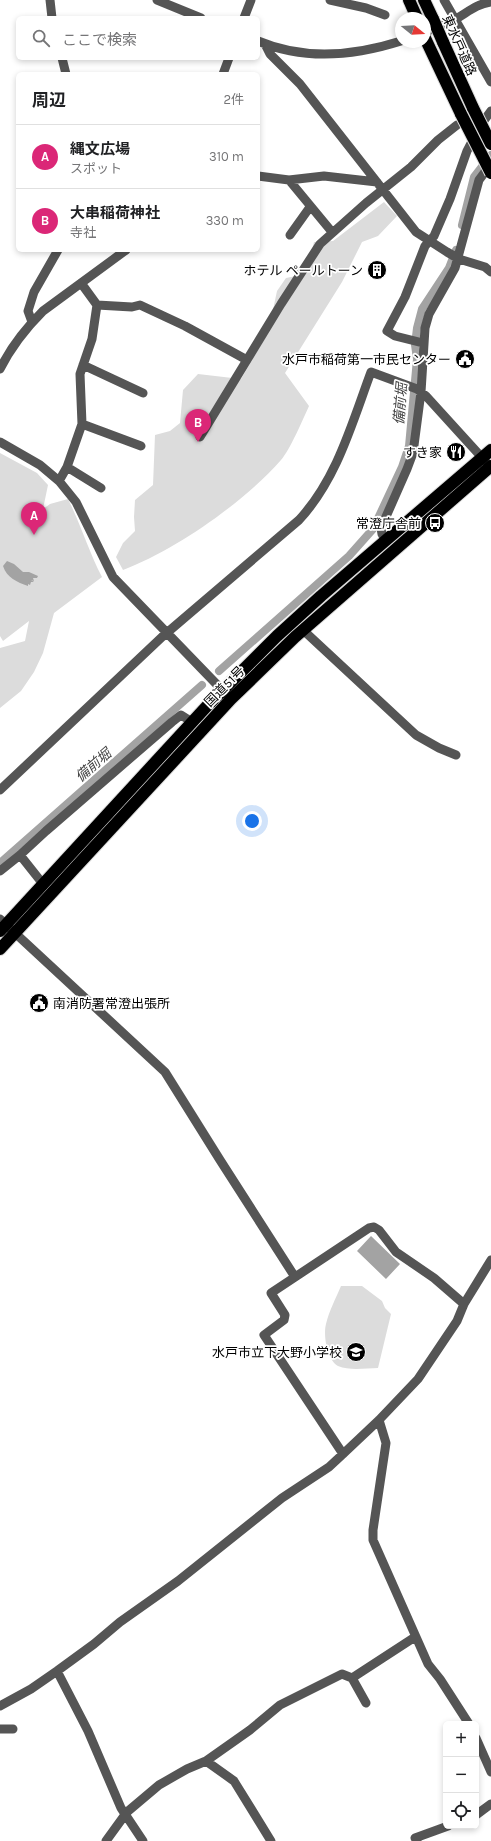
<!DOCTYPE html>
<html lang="ja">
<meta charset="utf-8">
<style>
:root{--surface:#fff;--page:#f6f6f6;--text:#202124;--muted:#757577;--line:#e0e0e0;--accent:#db2777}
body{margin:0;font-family:Karla,"Noto Sans JP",sans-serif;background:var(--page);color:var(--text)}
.controls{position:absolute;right:12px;bottom:12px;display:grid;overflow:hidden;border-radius:6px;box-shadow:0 2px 6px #0003}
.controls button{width:36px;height:36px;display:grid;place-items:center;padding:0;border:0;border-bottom:1px solid var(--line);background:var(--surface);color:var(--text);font:20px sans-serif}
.compass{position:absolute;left:395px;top:12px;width:36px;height:36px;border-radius:50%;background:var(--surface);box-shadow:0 2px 6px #0003;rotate:108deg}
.you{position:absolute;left:252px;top:821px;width:14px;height:14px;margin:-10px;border:3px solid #fff;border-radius:50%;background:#1a73e8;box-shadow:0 0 0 6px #1a73e833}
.badge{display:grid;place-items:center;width:26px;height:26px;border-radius:50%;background:var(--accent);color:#fff;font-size:13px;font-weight:700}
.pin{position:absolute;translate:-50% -33px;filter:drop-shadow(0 1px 2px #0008)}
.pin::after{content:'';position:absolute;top:21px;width:14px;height:12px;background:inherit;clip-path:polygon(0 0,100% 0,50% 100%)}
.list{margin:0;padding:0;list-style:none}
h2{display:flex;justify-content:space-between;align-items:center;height:52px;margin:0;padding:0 16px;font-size:17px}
h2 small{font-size:13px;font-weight:400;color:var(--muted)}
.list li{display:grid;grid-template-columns:26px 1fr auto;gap:12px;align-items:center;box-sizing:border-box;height:64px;padding:0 16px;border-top:1px solid var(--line)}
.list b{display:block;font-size:15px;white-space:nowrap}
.list p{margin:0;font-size:13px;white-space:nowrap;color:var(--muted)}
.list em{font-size:13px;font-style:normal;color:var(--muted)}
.icon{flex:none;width:22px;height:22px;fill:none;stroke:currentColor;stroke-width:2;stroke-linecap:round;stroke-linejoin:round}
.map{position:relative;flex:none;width:491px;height:1841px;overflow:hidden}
.search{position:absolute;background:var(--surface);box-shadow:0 2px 6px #0003;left:16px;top:16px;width:244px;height:44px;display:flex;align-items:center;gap:10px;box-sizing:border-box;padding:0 14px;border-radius:6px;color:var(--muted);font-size:15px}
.panel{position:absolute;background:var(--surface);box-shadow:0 2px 6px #0003;left:16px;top:72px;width:244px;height:180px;border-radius:6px}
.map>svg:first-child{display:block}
.green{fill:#dcdcdc}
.water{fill:#a3a3a3}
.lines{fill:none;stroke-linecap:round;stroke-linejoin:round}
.canal{stroke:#a3a3a3;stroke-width:8}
.highway-casing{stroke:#dbdbdb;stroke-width:14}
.minor{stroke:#555;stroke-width:9}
.highway{stroke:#000;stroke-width:12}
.highway-bridge-casing{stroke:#dbdbdb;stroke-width:14;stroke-linecap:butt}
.highway-bridge{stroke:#000;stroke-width:12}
.labels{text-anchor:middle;stroke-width:3.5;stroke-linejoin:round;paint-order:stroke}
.street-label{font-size:13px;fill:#000;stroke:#fff}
.poi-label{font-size:13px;fill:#000;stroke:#fff;text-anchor:end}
.water-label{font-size:14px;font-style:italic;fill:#444;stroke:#fff}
</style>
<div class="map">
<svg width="491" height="1841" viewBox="0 0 491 1841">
<rect width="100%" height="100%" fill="#fff"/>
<path class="green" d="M384 202 397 216 378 236 362 242 342 282 285 373 309 406C303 419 290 450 281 460 244 502 176 550 123 570L116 557 123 543 135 531 134 517 135 500 153 485 155 435 170 431 180 423 183 390 198 374 241 379 268 333 277 291 286 278 306 274 314 242 333 241Z
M0 453 37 473 48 485 43 509 50 504 68 499C81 525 89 552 102 577L54 613 43 653 34 672 21 691 0 708V648L25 641 29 621 3 641 0 636Z
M341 1286H362L382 1301 385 1308 391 1314 378 1368C366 1368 350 1371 338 1366 327 1360 323 1335 326 1324 329 1311 336 1298 341 1286Z"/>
<path class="water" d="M7 561 14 564 23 572H29L38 576 37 578H33L34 581 31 580 34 582H31L30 585 28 584V586C17 582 7 578 3 566Z
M371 1236 400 1264 386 1279 357 1251Z"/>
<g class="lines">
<path class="canal" d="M462 225 474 177 491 155
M219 671 349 556 373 529 402 467 409 446 417 359 415 345 417 328 422 309 449 268 456 250
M0 863 202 685"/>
<defs>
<path id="highway" d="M409 0 417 18
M424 0 433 19
M425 38 461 114
M443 42 473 108
M0 931 207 706 277 636 321 596 491 450
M0 949 231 699 295 637 491 466"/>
</defs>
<use href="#highway" class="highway-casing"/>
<path class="minor" d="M50 0 52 18
M157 0 201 18
M330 0 366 8 385 15
M444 0 491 82
M244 18 251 0
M425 32C435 28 445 25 454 20 467 13 476 4 491 2
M258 41C305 61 354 56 401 41
M265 44 270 54 300 84 416 232 447 252 459 259 485 267 491 272
M62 58 66 74
M223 74 229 58
M258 176 289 180 324 176 377 182
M289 180 332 232
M290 235 310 207
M97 305 132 307 140 305 185 326 247 360
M32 322 28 311 34 292 58 250
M423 343 395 336 387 331 405 297 425 246 434 236 450 199 467 151 480 126 491 111
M83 365 143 393
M0 369C11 347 26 328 43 311L126 250
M82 424 141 446
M200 437 281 304 320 244 366 203 411 167 438 140 457 125
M0 442 40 465 59 481 76 502 113 577 227 695
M67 467 101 488
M59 481 67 467 82 424 80 374 92 339 97 305 81 283
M386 540 382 534 381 528 407 469 413 453 421 392 425 328 429 314 455 268 479 180 491 164
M303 630 416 735 439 748 456 755
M0 790 162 637 299 520C337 479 352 423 371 372L417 389 426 396 486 462
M20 855 43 884
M0 871 20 855 46 831 172 722 181 715 192 722
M0 919 165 1072 220 1160 295 1277
M379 1420 386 1443 373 1530V1540L428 1664 440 1679 469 1724
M343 1454 264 1335 284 1320 285 1315 271 1293 369 1228 374 1227 379 1230 396 1252 434 1278 464 1304
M57 1671 88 1731 121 1808 143 1841
M352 1678 415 1637
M0 1706 31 1689 57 1671 94 1644 120 1622 178 1581 282 1498 329 1467 343 1454 379 1420 418 1379 457 1321 464 1304 491 1260
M0 1729H13
M476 1738 491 1772
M206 1761 234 1781 271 1841
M476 1815 491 1804
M106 1841 127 1812 159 1785 187 1769 206 1761 250 1730 280 1705 342 1674 352 1678 366 1703
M417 1841 415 1838 448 1826"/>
<use href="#highway" class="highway"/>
<defs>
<path id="highway-bridge" d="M433 19 443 42
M473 108 491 144
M461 114 491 173"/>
</defs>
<use href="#highway-bridge" class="highway-bridge-casing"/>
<use href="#highway-bridge" class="highway-bridge"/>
</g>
<defs>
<symbol id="building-disc" viewBox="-11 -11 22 22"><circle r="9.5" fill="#000" stroke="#fff"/><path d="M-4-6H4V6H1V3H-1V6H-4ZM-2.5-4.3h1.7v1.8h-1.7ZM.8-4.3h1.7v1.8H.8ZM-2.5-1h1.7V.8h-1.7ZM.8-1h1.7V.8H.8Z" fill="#fff"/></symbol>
<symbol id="civic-disc" viewBox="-11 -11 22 22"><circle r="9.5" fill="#000" stroke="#fff"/><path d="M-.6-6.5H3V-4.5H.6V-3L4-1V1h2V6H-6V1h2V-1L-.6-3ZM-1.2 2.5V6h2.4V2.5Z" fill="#fff"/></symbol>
<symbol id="restaurant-disc" viewBox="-11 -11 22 22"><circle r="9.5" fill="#000" stroke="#fff"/><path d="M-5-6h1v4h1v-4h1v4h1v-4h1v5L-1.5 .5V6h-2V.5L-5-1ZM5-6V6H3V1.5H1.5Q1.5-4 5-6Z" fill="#fff"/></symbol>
<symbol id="bus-disc" viewBox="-11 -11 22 22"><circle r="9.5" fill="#000" stroke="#fff"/><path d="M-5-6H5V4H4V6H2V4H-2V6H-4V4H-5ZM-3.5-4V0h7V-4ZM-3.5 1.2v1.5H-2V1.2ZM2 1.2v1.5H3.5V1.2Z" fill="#fff"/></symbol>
<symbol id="school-disc" viewBox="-11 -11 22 22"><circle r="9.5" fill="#000" stroke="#fff"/><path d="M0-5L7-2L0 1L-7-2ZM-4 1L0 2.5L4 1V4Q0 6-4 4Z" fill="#fff"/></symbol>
</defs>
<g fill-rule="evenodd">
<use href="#building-disc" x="366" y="259" width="22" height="22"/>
<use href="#civic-disc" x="454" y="348" width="22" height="22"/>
<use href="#restaurant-disc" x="445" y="441" width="22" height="22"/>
<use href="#bus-disc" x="424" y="512" width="22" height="22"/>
<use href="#civic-disc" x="28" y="992" width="22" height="22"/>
<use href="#school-disc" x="345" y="1341" width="22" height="22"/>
</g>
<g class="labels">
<g class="street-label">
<text transform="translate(460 45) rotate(66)" y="5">東水戸道路</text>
<text transform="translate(224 686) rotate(-45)" y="5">国道51号</text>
</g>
<g class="poi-label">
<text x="363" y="275">ホテル ペールトーン</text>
<text x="451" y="364">水戸市稲荷第一市民センター</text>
<text x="442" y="457">すき家</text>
<text x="421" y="528">常澄庁舎前</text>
<text x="53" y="1008" text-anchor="start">南消防署常澄出張所</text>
<text x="342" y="1357">水戸市立下大野小学校</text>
</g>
<g class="water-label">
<text transform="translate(400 404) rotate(-85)" y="5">備前堀</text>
<text transform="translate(93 765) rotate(-41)" y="5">備前堀</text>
</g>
</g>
</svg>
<div class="controls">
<button>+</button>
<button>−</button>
<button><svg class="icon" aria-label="locate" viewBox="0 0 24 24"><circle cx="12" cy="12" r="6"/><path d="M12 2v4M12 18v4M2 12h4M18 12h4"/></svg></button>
</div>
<svg class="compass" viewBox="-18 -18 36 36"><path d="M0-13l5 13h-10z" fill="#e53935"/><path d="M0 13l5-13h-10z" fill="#757577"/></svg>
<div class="you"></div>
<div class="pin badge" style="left:34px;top:535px">A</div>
<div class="pin badge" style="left:198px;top:442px">B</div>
<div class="search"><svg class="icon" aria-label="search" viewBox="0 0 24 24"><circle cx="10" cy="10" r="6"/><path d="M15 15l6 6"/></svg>ここで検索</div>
<section class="panel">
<h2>周辺<small>2件</small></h2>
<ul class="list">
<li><span class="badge">A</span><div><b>縄文広場</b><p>スポット</p></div><em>310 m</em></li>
<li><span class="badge">B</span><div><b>大串稲荷神社</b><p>寺社</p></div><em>330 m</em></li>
</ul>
</section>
</div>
